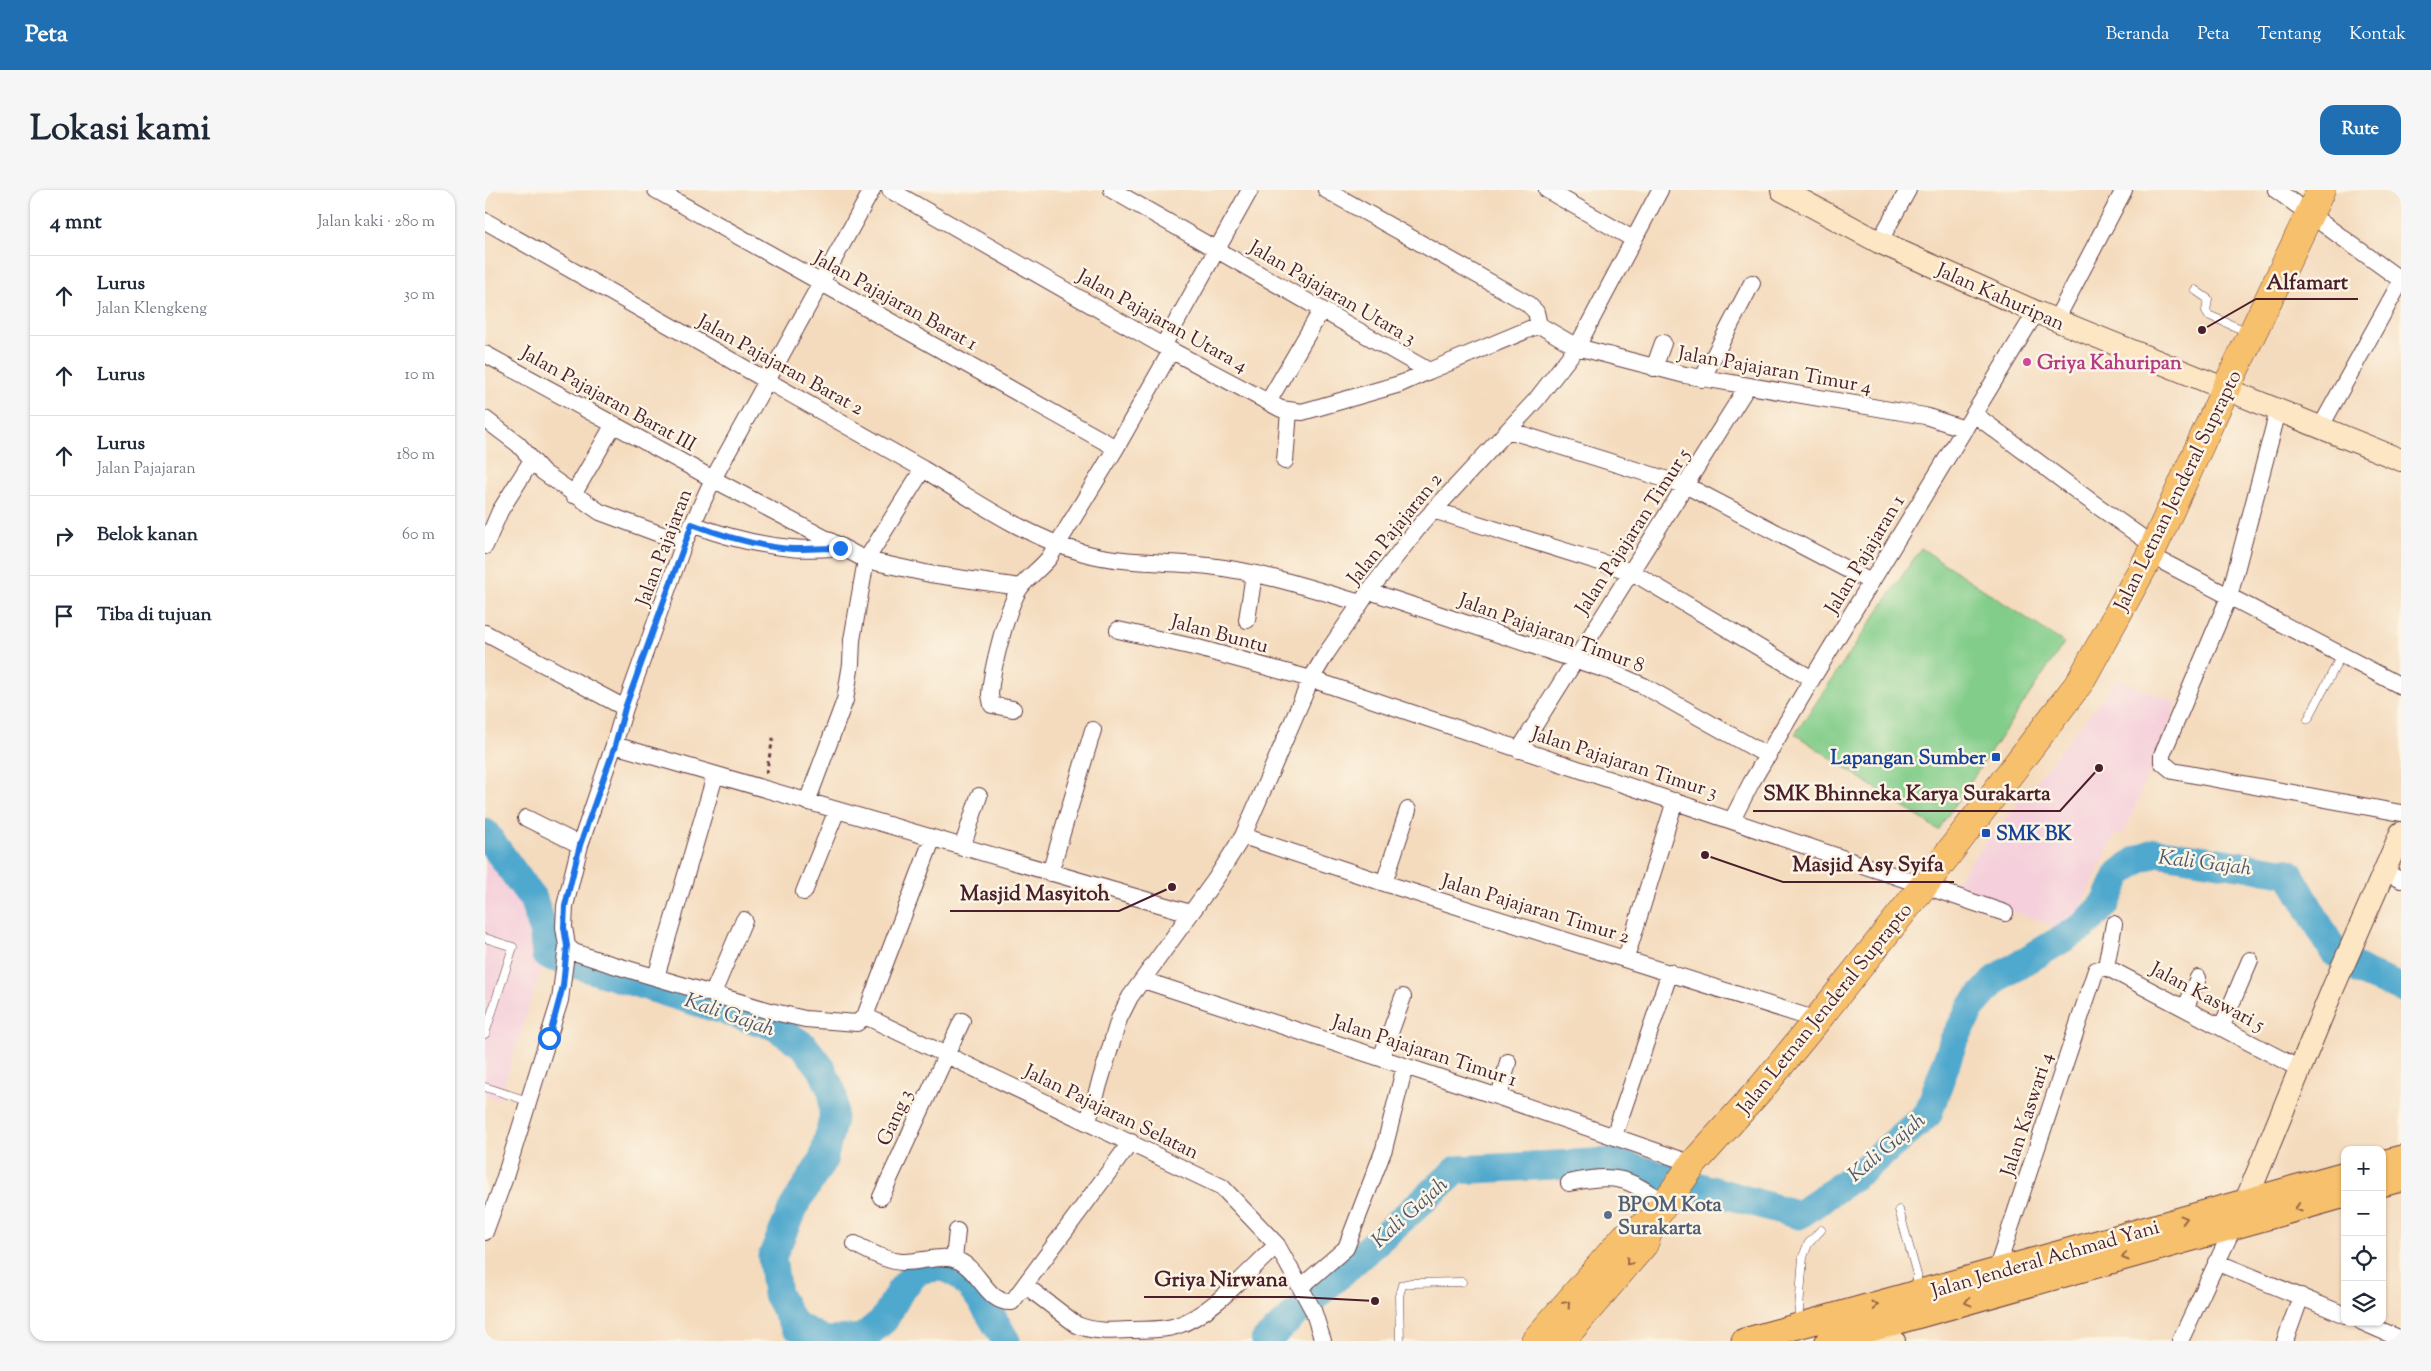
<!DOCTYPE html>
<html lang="id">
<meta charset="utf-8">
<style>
:root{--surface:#fff;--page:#f6f6f7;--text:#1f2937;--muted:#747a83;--line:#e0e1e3;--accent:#1f6fb2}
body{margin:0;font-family:"Sorts Mill Goudy",serif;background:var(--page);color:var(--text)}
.controls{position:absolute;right:15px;bottom:15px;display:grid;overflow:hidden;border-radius:10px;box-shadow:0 1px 4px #0004}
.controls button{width:45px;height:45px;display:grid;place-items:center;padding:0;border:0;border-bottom:1px solid var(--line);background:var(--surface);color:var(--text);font:25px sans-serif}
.stop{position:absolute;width:15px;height:15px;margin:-11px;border:4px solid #1a73e8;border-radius:50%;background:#fff}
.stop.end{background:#1a73e8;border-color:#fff;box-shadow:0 1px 5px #0008}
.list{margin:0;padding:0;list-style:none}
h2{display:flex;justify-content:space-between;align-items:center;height:65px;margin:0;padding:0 20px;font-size:21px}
h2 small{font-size:16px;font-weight:400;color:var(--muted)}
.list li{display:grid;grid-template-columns:32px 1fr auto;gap:15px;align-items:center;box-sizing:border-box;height:80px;padding:0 20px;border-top:1px solid var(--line)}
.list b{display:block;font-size:19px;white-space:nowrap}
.list p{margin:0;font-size:16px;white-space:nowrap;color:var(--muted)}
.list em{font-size:16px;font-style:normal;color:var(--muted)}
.icon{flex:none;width:28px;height:28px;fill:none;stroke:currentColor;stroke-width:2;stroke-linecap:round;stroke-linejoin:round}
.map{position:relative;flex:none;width:1916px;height:1151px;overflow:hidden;border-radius:15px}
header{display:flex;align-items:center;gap:30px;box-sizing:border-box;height:70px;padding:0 25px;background:var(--accent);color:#fff}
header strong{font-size:24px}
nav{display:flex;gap:28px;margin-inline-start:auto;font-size:18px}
.intro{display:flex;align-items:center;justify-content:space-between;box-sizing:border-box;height:120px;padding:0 30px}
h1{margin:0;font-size:35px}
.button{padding:12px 22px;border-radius:15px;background:var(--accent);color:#fff;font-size:18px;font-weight:700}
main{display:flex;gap:30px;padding:0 30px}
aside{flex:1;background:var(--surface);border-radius:15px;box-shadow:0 1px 4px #0004}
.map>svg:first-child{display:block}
.built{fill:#f5cfdb}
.green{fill:#82cd8a;stroke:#66765a}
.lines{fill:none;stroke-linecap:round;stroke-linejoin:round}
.river{stroke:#4fa8cd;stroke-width:29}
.lane-casing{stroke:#643b41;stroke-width:9}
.street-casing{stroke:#643b41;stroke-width:18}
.secondary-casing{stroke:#643b41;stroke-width:24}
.primary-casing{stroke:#643b41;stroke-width:27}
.highway-casing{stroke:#643b41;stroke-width:29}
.path{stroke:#643b41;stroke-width:3;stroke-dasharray:4 4;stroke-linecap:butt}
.lane{stroke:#fff;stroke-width:8}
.street{stroke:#fff;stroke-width:16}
.secondary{stroke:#fce6c4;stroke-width:22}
.primary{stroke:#f7c06c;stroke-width:25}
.highway{stroke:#f7c06c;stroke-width:28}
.oneway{stroke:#986748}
.route{stroke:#1a73e8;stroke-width:6}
.hotel-dot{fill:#d1479c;stroke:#fcf5e5;stroke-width:2}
.transit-dot{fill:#1a4fb4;stroke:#fcf5e5;stroke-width:2}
.service-dot{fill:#5c6f8a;stroke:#fcf5e5;stroke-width:2}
.labels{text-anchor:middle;stroke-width:5;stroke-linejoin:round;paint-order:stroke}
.street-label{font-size:20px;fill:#4a1f2b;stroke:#fcf5e5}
.hotel-label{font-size:20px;font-weight:bold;fill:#b23c85;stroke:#fcf5e5;text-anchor:start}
.transit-label{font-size:20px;font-weight:bold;fill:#164399;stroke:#fcf5e5;text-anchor:end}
.service-label{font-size:20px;font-weight:bold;fill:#4e5e75;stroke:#fcf5e5;text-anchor:start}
.water-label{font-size:21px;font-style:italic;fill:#4c566c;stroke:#fcf5e5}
.leader{fill:none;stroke:#4a1f2b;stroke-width:2}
.callout-dot{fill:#4a1f2b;stroke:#fcf5e5;stroke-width:2}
.callout-label{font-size:21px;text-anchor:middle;font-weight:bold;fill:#4a1f2b;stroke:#fcf5e5;stroke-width:5;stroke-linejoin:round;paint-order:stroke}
</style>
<header>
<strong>Peta</strong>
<nav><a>Beranda</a><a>Peta</a><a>Tentang</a><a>Kontak</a></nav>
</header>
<div class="intro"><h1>Lokasi kami</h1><a class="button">Rute</a></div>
<main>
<aside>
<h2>4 mnt<small>Jalan kaki · 280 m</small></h2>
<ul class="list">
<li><svg class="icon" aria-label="ahead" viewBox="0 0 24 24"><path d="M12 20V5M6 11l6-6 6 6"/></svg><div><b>Lurus</b><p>Jalan Klengkeng</p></div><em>30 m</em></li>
<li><svg class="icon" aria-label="ahead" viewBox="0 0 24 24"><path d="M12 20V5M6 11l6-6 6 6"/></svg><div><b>Lurus</b></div><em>10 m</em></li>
<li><svg class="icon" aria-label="ahead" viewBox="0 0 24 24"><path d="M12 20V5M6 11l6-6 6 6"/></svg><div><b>Lurus</b><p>Jalan Pajajaran</p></div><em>180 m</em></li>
<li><svg class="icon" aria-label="right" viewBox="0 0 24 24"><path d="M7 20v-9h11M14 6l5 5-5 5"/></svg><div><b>Belok kanan</b></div><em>60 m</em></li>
<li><svg class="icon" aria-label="arrive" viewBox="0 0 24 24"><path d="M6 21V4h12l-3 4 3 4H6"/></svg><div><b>Tiba di tujuan</b></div></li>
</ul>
</aside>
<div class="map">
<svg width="1916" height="1151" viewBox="0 0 1916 1151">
<rect width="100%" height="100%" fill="#fcf5e5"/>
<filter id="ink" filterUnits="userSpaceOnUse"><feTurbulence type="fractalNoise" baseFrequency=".02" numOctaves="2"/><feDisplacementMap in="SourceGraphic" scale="10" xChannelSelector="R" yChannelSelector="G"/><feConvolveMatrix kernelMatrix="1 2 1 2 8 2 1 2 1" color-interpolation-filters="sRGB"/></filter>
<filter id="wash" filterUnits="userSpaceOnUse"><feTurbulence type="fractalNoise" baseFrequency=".0096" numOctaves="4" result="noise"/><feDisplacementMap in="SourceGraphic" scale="20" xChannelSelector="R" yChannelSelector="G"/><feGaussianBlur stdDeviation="1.12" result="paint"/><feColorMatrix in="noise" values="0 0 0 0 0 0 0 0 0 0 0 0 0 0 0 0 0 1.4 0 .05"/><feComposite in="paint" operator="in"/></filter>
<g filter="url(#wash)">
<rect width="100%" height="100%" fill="#f4dbbe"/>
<path class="built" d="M1633 489 1692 513 1639 644 1631 643 1590 730 1577 739 1528 721 1525 728 1461 703Z
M0 669 54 736 61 765 14 910 0 906Z"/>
<path class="green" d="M1436 358 1579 453 1453 640 1310 544Z"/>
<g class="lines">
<path class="river" d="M0 643 48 709 58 738 61 765 289 836 319 856 337 879 348 904V929L338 970 309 1016 287 1067 292 1104 309 1135 340 1151
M342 1151 377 1148 399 1130 415 1101 433 1080C441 1079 453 1076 460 1078 485 1084 508 1130 521 1151
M780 1151 972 980 1127 972 1314 1025 1379 979 1443 924 1469 850 1488 815 1512 788 1599 736 1621 713 1634 684 1652 670 1671 662 1804 683 1849 762 1877 782 1916 798"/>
</g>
</g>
<g filter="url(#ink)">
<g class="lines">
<defs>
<path id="lane" d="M1710 100 1723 109 1721 121 1723 125 1763 142
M1823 529 1857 464
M0 748 28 757 0 844
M0 897 43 911
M1414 1020 1432 1085V1099
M1313 1132 1318 1067 1323 1054 1336 1040
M915 1151 914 1106 917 1095 926 1093 977 1092"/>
<path id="street" d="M171 0 631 258
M405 0 678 156 796 219 817 222 915 194 944 181
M627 0 944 181 1054 135
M841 0 1042 113 1051 122 1054 135
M1062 0 1148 49
M1791 0 1916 90
M0 31 438 279C489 310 541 347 599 363 639 374 683 371 724 376 776 382 825 398 875 413
M1394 52 1423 0
M1571 130 1639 0
M1054 135 1092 157 1200 185 1440 226 1480 239
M678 156 765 0
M0 164 228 289 381 370 438 279
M1169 178 1178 153
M1217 189 1267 93
M783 212 836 121
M1793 221 1744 407 1677 565V572L1688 581 1916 623
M1489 224 1604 310 1669 356
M0 229 33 254 58 282 115 322 199 353
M1835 238 1916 91
M1023 240 1202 296 1386 392
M800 271 804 221
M88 305 129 234
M948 320 1147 382 1327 489
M207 334C238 346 272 355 306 358 321 360 338 358 353 358
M0 356 15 321 47 270
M1665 365 1916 496
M884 401 1124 481 1159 496 1283 566
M762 430 769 384
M633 440 713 458 826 489 1520 723
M0 443 140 518
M528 519 507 515 505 505C506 482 522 417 535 398 543 387 555 379 564 368L631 258 686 161
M129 555 705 723
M1034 560 1262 197
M322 612 360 510 366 474 367 450 381 370 445 384 535 397
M41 628 95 655
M1247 630 1266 593 1327 489 1551 122
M758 646 899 693 1332 830
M477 658 494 606
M1899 682 1916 690
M565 683 608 540
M899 693 923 620
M319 702 352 620
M82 756 89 762 122 773 285 821 320 829 372 833 380 826 447 650
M1141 768 1190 611
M1621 777 1629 734
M171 787 230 586
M658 790 1014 907 1208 974
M228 803 259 730
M1701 817 1713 788
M380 826 737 997 792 1055 828 1120 838 1151
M1737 836 1765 770
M896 868 918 807
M1014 907 1023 872
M603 931 634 829 645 807 730 690 758 646 826 489 841 464 884 401 937 333 1051 210 1092 157 1175 0
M1129 946 1185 782
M1084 993C1129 983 1143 987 1180 1014
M396 1007 477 831
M0 1042 19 990 75 810 82 756 79 737 80 716 95 655 129 555 140 518 199 353 228 289 387 0
M370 1054C384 1062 401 1071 417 1072 436 1073 456 1063 474 1071 495 1080 502 1114 527 1112L646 952
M469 1069 472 1041
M1731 1072 1860 1125
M1511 1081 1611 780 1621 777 1815 879
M541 1096 592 1135C609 1142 626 1141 645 1140 660 1139 677 1141 691 1136 727 1125 764 1080 792 1055
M816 1097 861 1058 899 959 920 876
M1877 1132 1916 1149
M1695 1151 1749 1036
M1800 1151 1816 1106"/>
<path id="secondary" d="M1297 0 1394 52 1551 122 1916 270
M1760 1013 1849 796 1916 643
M1375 1133 1382 1140 1409 1151"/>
<path id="primary" d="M1897 973 1916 968
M1897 994 1916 989
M1259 1151 1860 984
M1343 1151 1860 1005"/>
<path id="highway" d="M1050 1151 1140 1047 1168 1030
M1076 1151 1159 1054 1168 1030 1208 974 1278 896 1332 830 1440 694 1595 492 1665 365 1740 200 1836 0"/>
</defs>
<use href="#lane" class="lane-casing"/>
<use href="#street" class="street-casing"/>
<use href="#secondary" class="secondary-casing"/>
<use href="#primary" class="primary-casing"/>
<use href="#highway" class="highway-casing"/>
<path class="path" d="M281 583 289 544"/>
<use href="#lane" class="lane"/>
<use href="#street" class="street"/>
<use href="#secondary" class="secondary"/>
<use href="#primary" class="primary"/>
<use href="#highway" class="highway"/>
</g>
<defs><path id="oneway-chevron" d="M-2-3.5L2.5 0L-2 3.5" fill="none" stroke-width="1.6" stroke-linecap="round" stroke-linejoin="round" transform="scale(1.25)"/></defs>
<g class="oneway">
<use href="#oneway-chevron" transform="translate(1813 1018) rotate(164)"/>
<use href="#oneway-chevron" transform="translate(1699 1029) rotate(-15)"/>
<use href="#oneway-chevron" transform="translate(1640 1067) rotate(164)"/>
<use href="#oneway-chevron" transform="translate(1144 1072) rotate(130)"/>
<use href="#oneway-chevron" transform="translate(1483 1112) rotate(165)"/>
<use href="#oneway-chevron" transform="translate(1082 1114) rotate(-49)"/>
<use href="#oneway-chevron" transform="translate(1390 1115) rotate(-16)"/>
</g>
</g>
<g class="lines" filter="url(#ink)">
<path class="route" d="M64 848 78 796 82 756 79 737 80 716 95 655 130 556 140 518 207 334C238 346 275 357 308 359 324 359 340 358 355 358"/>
</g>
<circle class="hotel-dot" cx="1542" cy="172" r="5"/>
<g class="transit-dot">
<rect x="1506" y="562" width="10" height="10" rx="2.5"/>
<rect x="1496" y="638" width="10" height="10" rx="2.5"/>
</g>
<circle class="service-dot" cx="1123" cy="1025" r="5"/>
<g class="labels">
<g class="street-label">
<text transform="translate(848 102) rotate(30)" y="7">Jalan Pajajaran Utara 3</text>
<text transform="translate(1516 106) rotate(24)" y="7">Jalan Kahuripan</text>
<text transform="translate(411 110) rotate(29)" y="7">Jalan Pajajaran Barat 1</text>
<text transform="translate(678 130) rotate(29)" y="7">Jalan Pajajaran Utara 4</text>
<text transform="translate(296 174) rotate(29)" y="7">Jalan Pajajaran Barat 2</text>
<text transform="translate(1290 179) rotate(10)" y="7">Jalan Pajajaran Timur 4</text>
<text transform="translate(124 208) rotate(29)" y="7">Jalan Pajajaran Barat III</text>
<text transform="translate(1692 300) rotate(-64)" y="7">Jalan Letnan Jenderal Suprapto</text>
<text transform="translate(909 338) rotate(-51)" y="7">Jalan Pajajaran 2</text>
<text transform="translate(1147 341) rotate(-57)" y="7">Jalan Pajajaran Timur 5</text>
<text transform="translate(178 357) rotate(-69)" y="7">Jalan Pajajaran</text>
<text transform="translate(1379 364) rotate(-59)" y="7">Jalan Pajajaran 1</text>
<text transform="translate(1067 442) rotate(20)" y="7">Jalan Pajajaran Timur 8</text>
<text transform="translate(735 443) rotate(15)" y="7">Jalan Buntu</text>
<text transform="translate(1140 572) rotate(18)" y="7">Jalan Pajajaran Timur 3</text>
<text transform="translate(1051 718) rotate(17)" y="7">Jalan Pajajaran Timur 2</text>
<text transform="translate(1723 806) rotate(28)" y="7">Jalan Kaswari 5</text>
<text transform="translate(1339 818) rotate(-51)" y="7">Jalan Letnan Jenderal Suprapto</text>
<text transform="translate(940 860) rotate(18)" y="7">Jalan Pajajaran Timur 1</text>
<text transform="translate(627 921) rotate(26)" y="7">Jalan Pajajaran Selatan</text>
<text transform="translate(1541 924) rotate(-72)" y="7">Jalan Kaswari 4</text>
<text transform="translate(409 927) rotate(-66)" y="7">Gang 3</text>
<text transform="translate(1560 1068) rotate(-16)" y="7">Jalan Jenderal Achmad Yani</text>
</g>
<g class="hotel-label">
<text x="1552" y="179">Griya Kahuripan</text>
</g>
<g class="transit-label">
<text x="1501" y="574">Lapangan Sumber</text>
<text x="1511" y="650" text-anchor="start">SMK BK</text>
</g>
<g class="service-label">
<text x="1133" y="1021">BPOM Kota<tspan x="1133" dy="23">Surakarta</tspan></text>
</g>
<g class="water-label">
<text transform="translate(1720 672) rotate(7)" y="7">Kali Gajah</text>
<text transform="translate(245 824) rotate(19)" y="7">Kali Gajah</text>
<text transform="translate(1401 957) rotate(-40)" y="7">Kali Gajah</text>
<text transform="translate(924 1022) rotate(-42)" y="7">Kali Gajah</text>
</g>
</g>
<path class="leader" d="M1717 140L1771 109H1873M1614 578L1575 621H1268M1220 665L1298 692H1469M687 697L634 721H465M890 1111L813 1107H659"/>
<g class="callout-dot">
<circle cx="1717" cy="140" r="5"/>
<circle cx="1614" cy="578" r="5"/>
<circle cx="1220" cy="665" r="5"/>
<circle cx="687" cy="697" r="5"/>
<circle cx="890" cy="1111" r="5"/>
</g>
<g class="callout-label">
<text x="1822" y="99">Alfamart</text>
<text x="1422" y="610">SMK Bhinneka Karya Surakarta</text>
<text x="1383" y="681">Masjid Asy Syifa</text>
<text x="550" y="710">Masjid Masyitoh</text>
<text x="736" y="1096">Griya Nirwana</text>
</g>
</svg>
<div class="controls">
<button>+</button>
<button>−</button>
<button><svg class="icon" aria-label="locate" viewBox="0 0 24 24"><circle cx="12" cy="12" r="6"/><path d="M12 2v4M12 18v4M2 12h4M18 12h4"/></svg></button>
<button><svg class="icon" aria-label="layers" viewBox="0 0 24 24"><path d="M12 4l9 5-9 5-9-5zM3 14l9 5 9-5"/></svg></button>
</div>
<div class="stop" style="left:64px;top:848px"></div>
<div class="stop end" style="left:355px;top:358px"></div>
</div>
</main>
